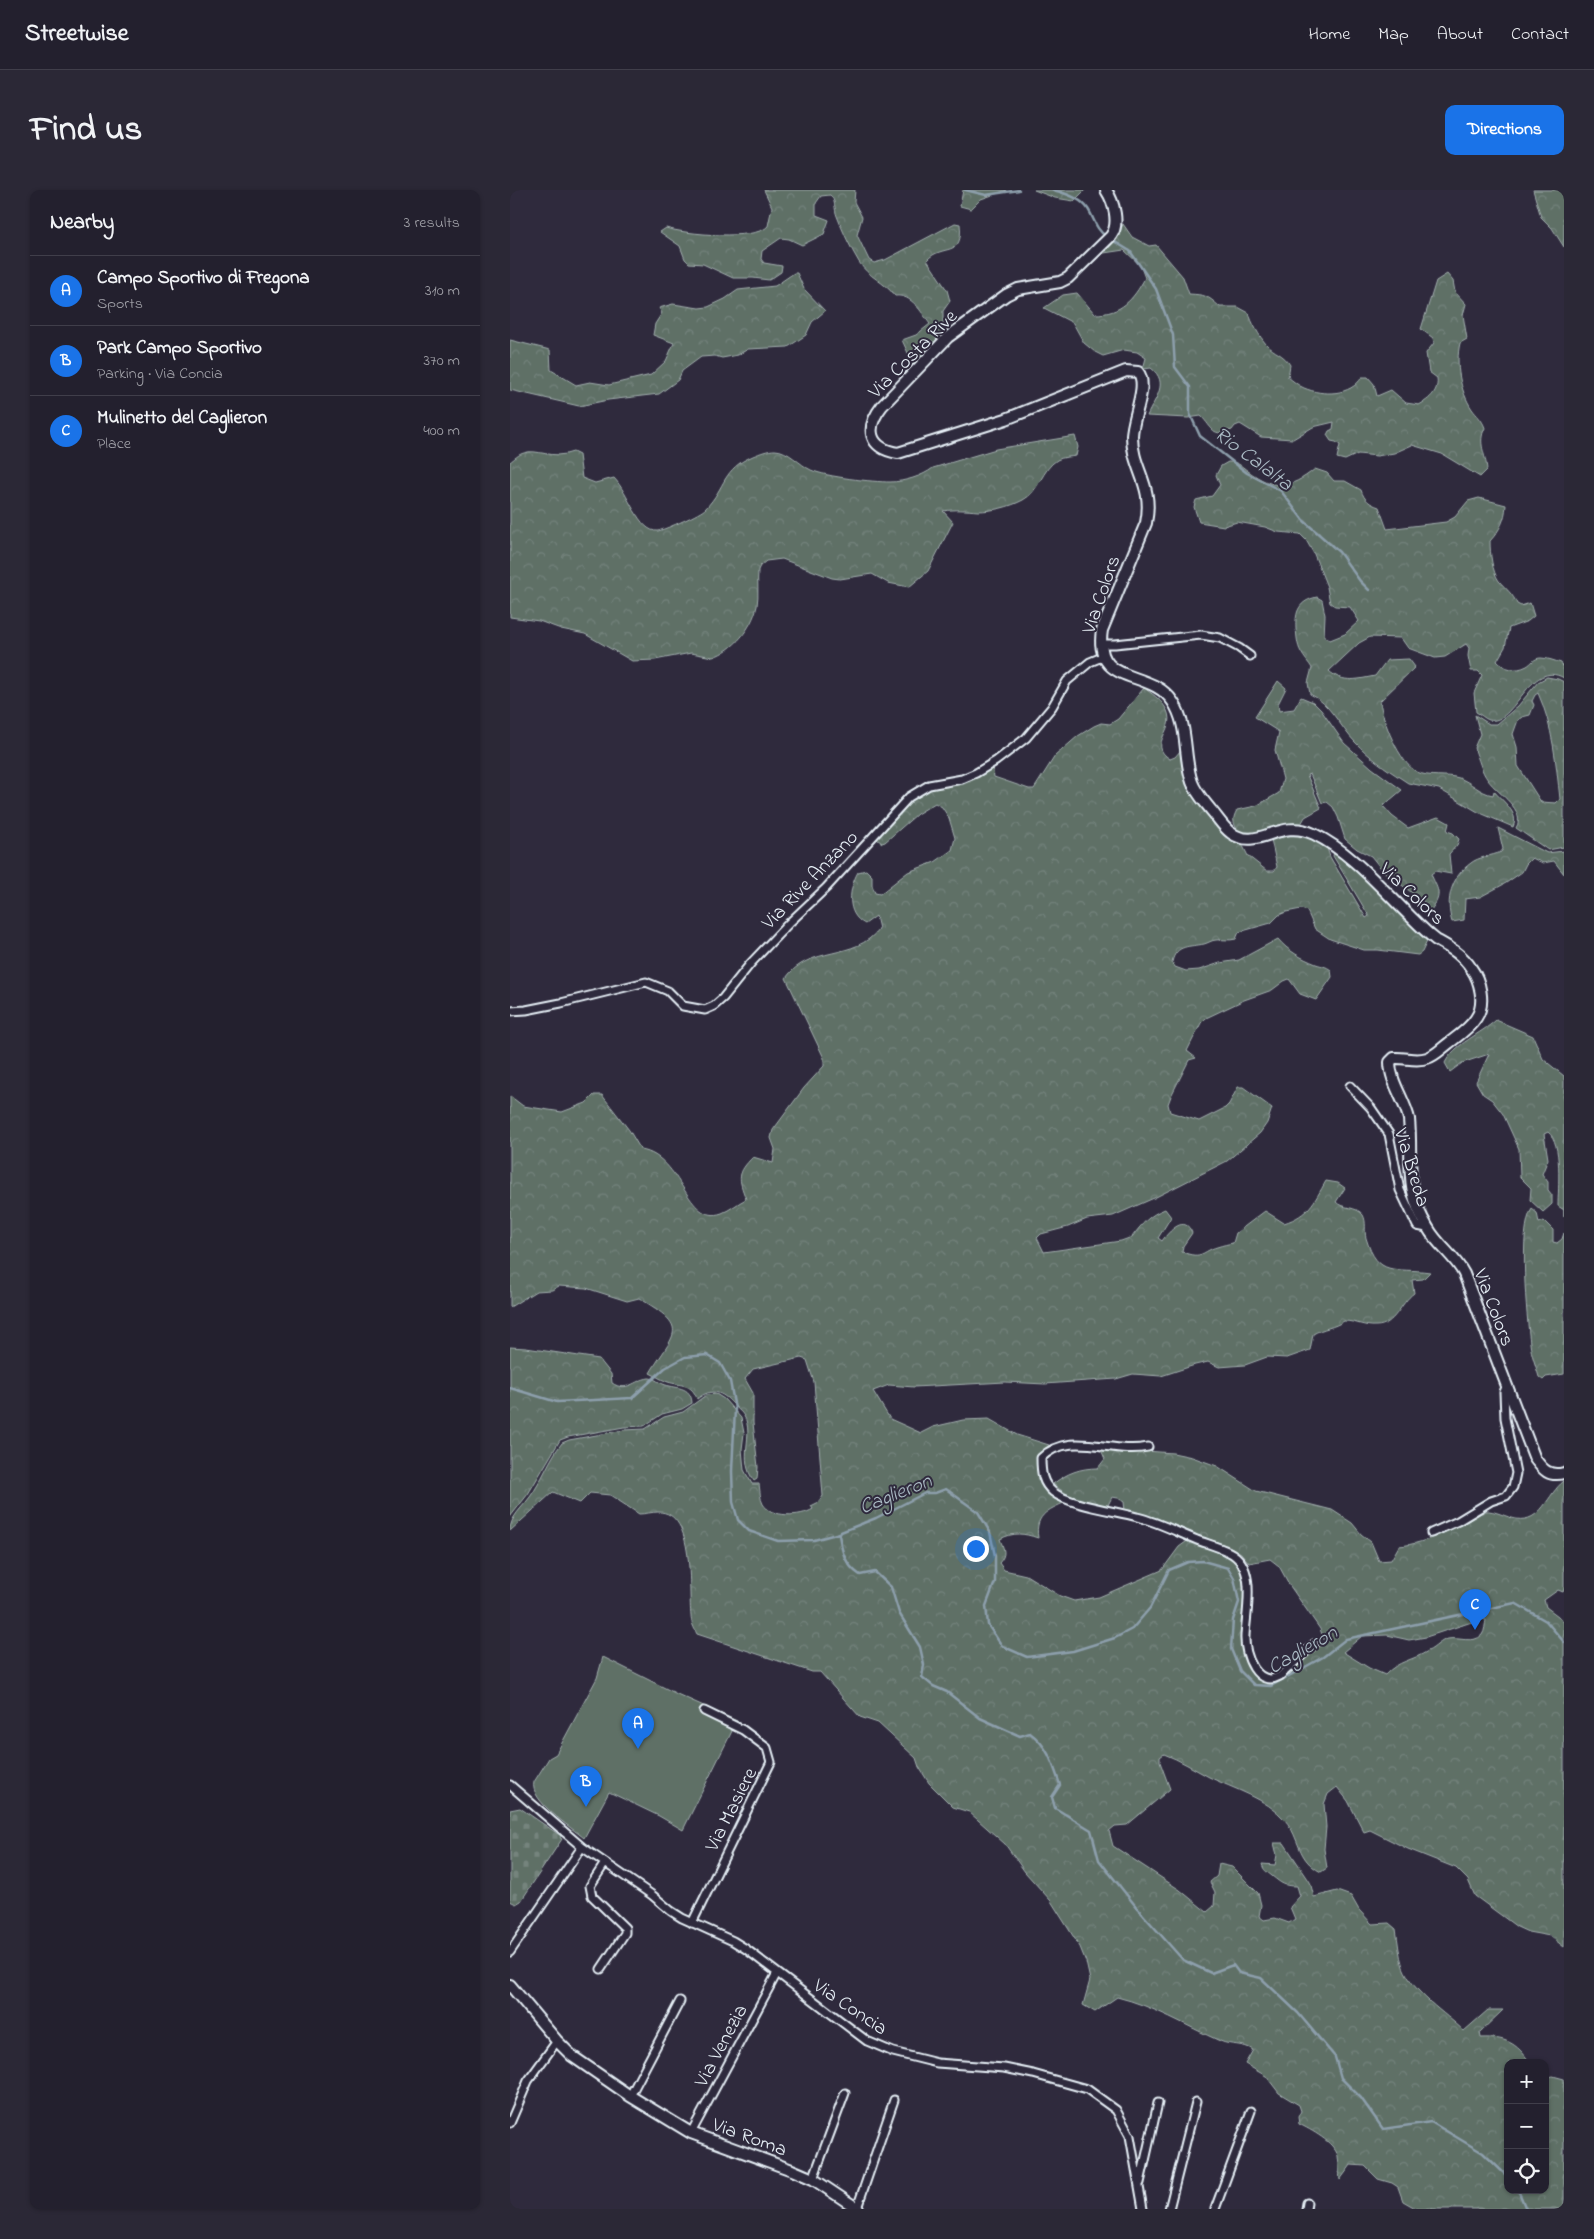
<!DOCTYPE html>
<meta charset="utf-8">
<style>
:root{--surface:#23202e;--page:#2b2836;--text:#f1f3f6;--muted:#a3a3aa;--line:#403e4a;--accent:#1a73e8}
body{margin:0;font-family:"Indie Flower",sans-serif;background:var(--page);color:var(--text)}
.controls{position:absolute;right:15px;bottom:15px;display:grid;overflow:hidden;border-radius:10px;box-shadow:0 1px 4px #0004}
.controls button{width:45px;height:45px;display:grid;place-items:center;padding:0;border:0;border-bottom:1px solid var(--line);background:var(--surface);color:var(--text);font:25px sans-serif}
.you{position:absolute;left:465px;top:1358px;width:18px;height:18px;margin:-12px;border:4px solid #fff;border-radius:50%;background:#1a73e8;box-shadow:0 0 0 8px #1a73e833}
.badge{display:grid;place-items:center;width:32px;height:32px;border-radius:50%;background:var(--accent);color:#fff;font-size:16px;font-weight:700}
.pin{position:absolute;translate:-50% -41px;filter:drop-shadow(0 1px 2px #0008)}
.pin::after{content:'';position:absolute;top:26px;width:18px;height:15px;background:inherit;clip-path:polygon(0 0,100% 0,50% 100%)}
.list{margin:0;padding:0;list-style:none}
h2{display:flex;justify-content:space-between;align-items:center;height:65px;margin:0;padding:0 20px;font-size:21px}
h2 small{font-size:16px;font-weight:400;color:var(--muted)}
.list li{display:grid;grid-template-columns:32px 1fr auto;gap:15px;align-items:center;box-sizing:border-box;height:70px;padding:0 20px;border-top:1px solid var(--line)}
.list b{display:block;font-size:19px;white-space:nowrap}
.list p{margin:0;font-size:16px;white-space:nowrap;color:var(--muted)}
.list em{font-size:16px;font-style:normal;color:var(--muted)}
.icon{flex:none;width:28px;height:28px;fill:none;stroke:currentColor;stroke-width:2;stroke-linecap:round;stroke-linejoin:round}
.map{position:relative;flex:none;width:1054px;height:2019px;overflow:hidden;border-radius:10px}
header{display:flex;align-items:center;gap:30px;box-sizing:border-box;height:70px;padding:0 25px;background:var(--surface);border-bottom:1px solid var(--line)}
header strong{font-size:24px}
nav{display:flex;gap:28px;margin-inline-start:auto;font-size:18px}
.intro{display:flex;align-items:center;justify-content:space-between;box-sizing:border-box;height:120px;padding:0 30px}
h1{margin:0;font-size:35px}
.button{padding:12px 22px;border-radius:10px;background:var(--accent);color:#fff;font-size:18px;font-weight:700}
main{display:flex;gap:30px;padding:0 30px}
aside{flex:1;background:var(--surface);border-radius:10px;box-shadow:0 1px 4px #0004}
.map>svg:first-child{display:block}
.forest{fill:url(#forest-crowns);stroke:#a3b0af;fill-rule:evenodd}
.cemetery{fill:url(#cemetery-stones);stroke:#a3b0af}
.pitch{fill:#5e6f66;stroke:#a3b0af}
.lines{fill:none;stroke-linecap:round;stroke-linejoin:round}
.stream{stroke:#8d9fac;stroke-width:2.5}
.street-casing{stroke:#e8f1f8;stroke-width:11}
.secondary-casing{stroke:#e8f1f8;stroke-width:14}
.street{stroke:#2f2a3d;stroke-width:7}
.secondary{stroke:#2f2a3d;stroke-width:10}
.labels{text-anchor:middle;stroke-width:4;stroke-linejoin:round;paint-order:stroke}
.street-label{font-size:20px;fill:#e8f1f8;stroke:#2f2a3d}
.water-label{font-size:21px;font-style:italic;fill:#abbbc5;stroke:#2f2a3d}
</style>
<header>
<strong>Streetwise</strong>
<nav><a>Home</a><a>Map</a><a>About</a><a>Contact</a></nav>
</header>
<div class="intro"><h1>Find us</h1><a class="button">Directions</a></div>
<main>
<aside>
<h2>Nearby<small>3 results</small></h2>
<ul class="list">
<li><span class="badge">A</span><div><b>Campo Sportivo di Fregona</b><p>Sports</p></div><em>310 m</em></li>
<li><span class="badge">B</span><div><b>Park Campo Sportivo</b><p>Parking · Via Concia</p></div><em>370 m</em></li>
<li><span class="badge">C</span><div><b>Mulinetto del Caglieron</b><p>Place</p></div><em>400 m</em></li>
</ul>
</aside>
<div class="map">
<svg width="1054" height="2019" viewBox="0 0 1054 2019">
<defs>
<pattern id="forest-crowns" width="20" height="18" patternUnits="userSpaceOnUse" patternTransform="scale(1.25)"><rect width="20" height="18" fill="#5e6f66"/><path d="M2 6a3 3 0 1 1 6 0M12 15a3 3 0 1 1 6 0" fill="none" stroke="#75847d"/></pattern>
<pattern id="cemetery-stones" width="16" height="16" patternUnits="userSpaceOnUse" patternTransform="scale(1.25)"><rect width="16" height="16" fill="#5e6f66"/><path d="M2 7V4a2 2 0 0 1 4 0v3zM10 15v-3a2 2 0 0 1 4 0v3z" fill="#75847d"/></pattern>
</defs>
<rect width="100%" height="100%" fill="#2f2a3d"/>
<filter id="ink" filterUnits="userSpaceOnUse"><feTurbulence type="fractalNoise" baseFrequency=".02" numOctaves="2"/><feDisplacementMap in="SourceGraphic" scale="10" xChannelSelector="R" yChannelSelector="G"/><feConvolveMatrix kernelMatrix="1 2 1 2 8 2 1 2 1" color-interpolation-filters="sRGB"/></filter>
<g filter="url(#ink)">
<path class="forest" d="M254 0H345L344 12 352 27 347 45 359 70 364 73 375 70 445 33 450 34C454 69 432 53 417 70L437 100 440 111 433 121V146L404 176 392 150 406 145 420 134C411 122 402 104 385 106 375 92 358 87 349 72 340 57 333 42 327 26 324 19 326 10 320 5L311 6 306 13V25L319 30 314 44 292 55 279 49 271 48 252 61 251 69 254 73 272 76 271 82 259 90 243 88H223L193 74 179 73 175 69 170 56 150 42 156 38C174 44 246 51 258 36L262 17Z
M453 0H497L471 9 461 19 450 16Z
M524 0H575L564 11 545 8Z
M1023 0H1054V57L1042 38 1031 27Z
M613 34 622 47 639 56 646 55 673 87 679 104C695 105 697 105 710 117H728L739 123C741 132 750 147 756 154 764 163 774 164 780 175L778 187C783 191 789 196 794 198 813 206 841 206 852 187H858L864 194 867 206 881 200 896 213 909 215C920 209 929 201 927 188L919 182 916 163 924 153 923 148 911 139 926 91 937 84 943 91 945 102 956 114 953 125 957 149 950 153C945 174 950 201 962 219 967 226 972 229 975 238 967 253 976 264 977 280L970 287 932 264 902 255 884 263 867 266 848 264 835 270 827 268 830 255 826 252 821 251 817 245 819 241 823 239 824 232 803 237 783 249 751 247 730 234 725 236 722 240C702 248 703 238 691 226L678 228 637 226C645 208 660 193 641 178L633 179 636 168 627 162 614 160 593 166 585 162 574 153 563 133 534 118 553 105 567 103 585 124C611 124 623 110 635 88L630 75 614 60 594 63 607 49Z
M284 83H287L294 99 315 121 302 132 296 145 278 157 238 159 228 165 212 168 205 166 191 167 172 181 168 190 149 204 98 210 69 216 0 200V150L40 160 41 180 66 195 80 192 99 195 141 185 156 171 164 153 143 145 145 134 152 123 149 118 163 114 189 118 198 117 215 109 228 100 265 96Z
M565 246 568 257 566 266C560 267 552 267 547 270 532 279 529 302 513 310 500 317 482 321 468 321 456 320 445 319 433 321L443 332 418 381 399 397 378 393 362 384 330 389 322 388 272 369 256 371 250 376 248 380C247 392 249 404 247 416 242 438 224 460 203 467L181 463 145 470 122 471 75 444 51 439 29 431 0 427V272C4 269 9 264 14 263 26 258 43 270 63 262L69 265 72 288 85 293 104 288C118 302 129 343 148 341 156 339 191 324 196 318 216 297 212 279 243 266 250 263 258 260 265 260 278 260 290 275 301 280 316 287 363 292 380 292 394 292 413 286 423 278L486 259Z
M718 272C728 272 730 275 738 281 765 300 779 300 805 279L817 283 824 291H835L851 300C854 310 860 314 869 317L877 339 936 332 945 327 958 311 969 308 996 315C995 330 990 340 980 351 980 364 982 381 989 391 996 399 1003 404 1007 414L1011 416 1020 413 1024 426 1018 431 999 438 995 457 987 471C994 479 1006 482 1017 476 1022 473 1024 468 1031 468 1037 468 1045 471 1051 473L1054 478V488C1019 468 1005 536 979 530 975 529 970 524 966 522L964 503 972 485 968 481H961L958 466 959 458 956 454 935 467 925 468 898 458 891 448 860 447 849 453 819 481C833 494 849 489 865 486L877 470 899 469 905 477 870 511C872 529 889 573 907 582 919 588 936 584 949 588 961 592 970 603 983 605L984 601C992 611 1010 623 1003 637L968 622 929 599 898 593 892 589C875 578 859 567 845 552 830 537 820 513 800 504L798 493 802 478C799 473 794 468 791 462 787 455 787 447 786 439 785 421 789 411 807 407L812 410 815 425 814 447 820 450 835 444 849 431 840 417 825 416 820 413 817 397 804 364 796 350 790 344 768 342 755 337 727 332 714 336 689 332 684 317 686 310 702 306 710 295 706 285 711 276Z
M1037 487 1048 489 1054 492V657L1038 660 1006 638C1017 620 988 604 978 590 971 581 969 569 964 558L970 544 965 525 979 534H987L1008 516 1028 492ZM1028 503C1043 536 1046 573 1050 609L1046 613 1031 612 1008 576 1007 557 1003 544 1008 530 1012 527 1020 525 1024 515 1022 511 1025 505Z
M768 491 776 498 768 514 769 521 784 519 791 507 803 512 811 520 834 553 862 578 892 600 873 616 882 626 898 638 928 627 939 633 937 641 943 643 949 649 947 655 939 664 941 684 925 681 921 684C927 699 934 704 920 721L913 711 873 681 861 666 847 659 835 649 828 627 823 617 817 612 812 613 800 584 797 585 811 618 795 627 791 634 747 646 730 644C724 634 721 631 727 620L746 616 769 603 773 589 765 560 769 542 745 527Z
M634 498C641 503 650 509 655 517 670 539 635 553 660 569L665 567 671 560 679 589 730 650 738 666 757 681H764L767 677 761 649 788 642 816 655 820 667 856 728 859 726 823 666 824 662 842 676 919 747 912 762 908 765 868 760H854L820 749 805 739 797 721 791 719 776 722 769 725 761 733 729 742 726 749C719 751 713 749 706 750 702 750 698 753 694 754 680 757 666 754 662 772L665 777 676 781 689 780 710 773 729 770 768 749C778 761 791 768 806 774 812 776 816 776 821 780L822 787 806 810 790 804 779 789 774 791 762 800 734 810 696 828 691 833 677 861 686 868 679 870 661 906 658 914 660 922 689 931 715 918 719 914 728 897H733L762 918 757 933 750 943 717 971 644 1008 603 1026 577 1029 558 1037 531 1044 527 1048 534 1062 611 1051 622 1047C632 1034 639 1025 655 1019L661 1027 648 1048 652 1051C659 1041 675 1024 682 1043L673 1056 672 1062C693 1070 692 1061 707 1057 713 1055 718 1054 723 1053L726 1043 755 1021 774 1033C799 1025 804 1012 816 991L828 993 835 998 826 1012C832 1019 847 1016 853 1025 857 1032 854 1041 856 1048 868 1088 884 1077 920 1082L913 1089 902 1090 904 1103C890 1113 885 1136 866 1136 855 1137 845 1131 834 1131 824 1138 813 1138 803 1144L800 1160 777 1168 757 1167 735 1175 709 1177 698 1172 685 1175 651 1186 623 1184 606 1189 535 1194 495 1192 404 1197 379 1195 363 1201 380 1229 411 1243 423 1237 453 1230 479 1229 507 1245 539 1255C539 1261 536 1265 535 1270 530 1291 545 1300 560 1310 541 1319 524 1323 528 1348 513 1343 504 1342 490 1349 494 1360 497 1364 489 1373L494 1380 516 1385 550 1406 564 1411 589 1407 652 1380 669 1357 680 1349 724 1362C731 1366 736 1371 737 1380 737 1415 726 1474 766 1490L772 1488 815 1452 810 1439 780 1396 769 1376 760 1369 739 1373 731 1363 719 1356 674 1341 647 1328 615 1321 614 1312 608 1308 602 1307 597 1317C576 1312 559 1308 543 1294 557 1283 570 1278 588 1278L595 1269 592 1262 582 1254 621 1260 663 1263 682 1267 707 1276 746 1301 822 1320 842 1333 851 1344 861 1352 869 1371 881 1370 889 1356C917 1354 951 1335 975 1321 984 1320 996 1327 1006 1329 1032 1333 1037 1304 1054 1291V1400L1053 1402 1048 1400 1034 1410 1036 1417 1048 1426 1054 1433V1757L1040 1746 1018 1742 1007 1737 965 1706 958 1690 946 1678 898 1659 860 1640 854 1642 838 1611 827 1597 818 1604 814 1614 816 1637 814 1659 817 1678 811 1682C786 1669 791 1649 775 1630 756 1608 724 1599 699 1587 684 1579 670 1570 654 1564L650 1567V1572L660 1599 617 1635 605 1636 599 1641 603 1656 670 1700 697 1722 704 1716 705 1702 700 1692 707 1686 709 1674 722 1677 748 1703 751 1715 749 1726 754 1730 765 1728 779 1733 785 1729 780 1717 790 1706 787 1696C774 1696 772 1694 762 1686 756 1681 754 1681 752 1674L765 1675 767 1665 764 1653H774L800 1692 804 1707 827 1701 841 1706 849 1720 862 1734 879 1733 886 1739C888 1751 889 1765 893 1777 904 1804 934 1822 954 1841L978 1820H993L970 1842 971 1848C994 1847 1007 1852 1020 1873H998V2000H1035V1888L1043 1886 1054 1889V2019H907L893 2011 888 1997 882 1993 868 1989 855 1976 841 1975 830 1990C829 1983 829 1974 828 1966 824 1952 801 1940 789 1934L788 1927 791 1921 789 1915 769 1903 756 1886 735 1874 743 1860C733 1853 721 1856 710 1851 676 1836 644 1816 607 1807L585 1822 573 1815 580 1790 576 1772 570 1757 541 1711 515 1682 495 1654 459 1622 443 1617 419 1593 409 1577 406 1568 368 1533 350 1527 310 1482H302L187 1444C184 1438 181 1432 181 1426 178 1401 186 1321 148 1322 142 1322 135 1324 129 1324L100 1305 80 1303 70 1313 43 1302 0 1341C0 1327 12 1318 20 1307 32 1291 39 1269 52 1253L59 1250 114 1240 135 1239 154 1227 173 1222 196 1205 206 1204 214 1209 231 1228 234 1243 232 1259 234 1280 242 1294H249C250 1300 250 1309 253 1314 261 1328 291 1327 303 1319L301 1316 309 1312 313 1306 304 1192 297 1170 291 1168 243 1179 235 1189 243 1203V1233L248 1277 247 1289 244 1291C227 1268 245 1245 234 1226 232 1222 226 1218 223 1214 212 1202 202 1197 187 1209 182 1193 171 1196 158 1192 152 1190 146 1186 140 1183 165 1141 181 1139 129 1108L117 1111 76 1098 49 1096 42 1100 26 1101 0 1117V906L13 916 52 922 76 913 84 905H92L119 940 131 960C173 967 176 1036 212 1023 220 1020 228 1013 236 1009 228 988 227 983 243 967L263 973 265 959 261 948 263 940 294 898 314 876V868L276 788C299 755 345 771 369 739L366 726 355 734C335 724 339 698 348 682L356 680 362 686V695L365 703 370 704 398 682 425 672 442 660 445 648 439 628 432 617 425 613 407 624 375 652 372 653 367 649 401 611 419 600 460 590 482 576 484 587 519 599H524L545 566 568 546 584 536 591 533 600 534 608 529ZM971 1429 976 1430C975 1434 975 1441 972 1445 964 1454 948 1447 938 1449 931 1450 925 1458 918 1461 902 1471 889 1470 875 1485L859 1478 833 1462 852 1446 877 1445 899 1450 916 1447Z
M988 638 1037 663 1054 661V684L1044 671 1033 673 1022 668 1016 674 1012 682 996 693 970 707 955 709 954 730 942 732C935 710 941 687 961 673 968 667 982 666 991 662L993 659Z
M986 830 1023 846 1033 869 1054 886V1027V1020L1048 1016C1048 999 1053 953 1038 942L1034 944 1038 969 1032 984 1038 992V1000L1042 1005V1014L1033 1022 1020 1010 1021 998 1010 987 1009 959 993 924 982 910 973 904 966 892 979 864 952 873 940 882 935 873C944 854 971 844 986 830Z
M1022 1019 1027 1023 1029 1033 1034 1031 1043 1040V1052L1047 1053 1052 1049 1054 1043V1184L1036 1187 1033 1190 1029 1187C1026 1176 1021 1164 1020 1153 1017 1128 1008 1038 1022 1019Z
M0 1157 16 1158 89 1169 101 1184 102 1193C117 1203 124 1190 139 1188 144 1188 148 1192 153 1194 165 1199 181 1195 182 1213L172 1219 152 1224 134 1236 114 1237 58 1247 50 1250 18 1304 0 1327Z"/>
<path class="cemetery" d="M10 1618 51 1646 50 1648 52 1649 11 1711 6 1714 0 1711V1620Z"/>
<path class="pitch" d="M93 1467 167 1504 227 1531 173 1640 149 1626 99 1602 74 1648C61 1637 19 1611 24 1592L39 1568 46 1564 87 1488Z"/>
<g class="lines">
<path class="stream" d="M455 0 476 5 509 0
M543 0C555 3 571 8 578 19 584 28 586 40 596 46
M602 50 620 61 646 99 663 145 665 177 680 197V224L690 246 737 283 771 301 793 330 829 362 850 391 859 400
M0 1198 47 1212 122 1208 155 1178 175 1167 197 1165 210 1173 220 1191 225 1219 222 1281 223 1312 228 1330 239 1341 268 1351 304 1350 326 1344 329 1345C332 1362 335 1375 350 1385L365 1382 381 1397 389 1423 410 1457 414 1475 412 1487 423 1496 437 1502 470 1528 510 1546 520 1543C538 1556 543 1574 550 1595L542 1607 545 1618 581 1640 589 1670 628 1719 673 1770 701 1783 723 1775 729 1783 751 1788 788 1823 825 1867 831 1888 851 1908 873 1939 921 1932 973 1963 998 1987
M326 1344 366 1328 415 1303H425L436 1299 468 1322 480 1342 485 1366V1392L476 1416 478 1435 492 1456 517 1467 563 1461 605 1448 622 1439 640 1418 659 1380 678 1372 693 1371 718 1378 724 1388 729 1412 723 1430 721 1459 730 1481 744 1495 761 1496 813 1467 836 1449 1005 1413 1036 1431 1054 1452
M1008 2000 1016 2019"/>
<defs>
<path id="street" d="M590 454H605L691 445 710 448 729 458 740 466
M0 821 16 820 51 813 136 792 158 801 173 816 195 820 204 816 213 808 241 773 279 733 316 698 399 607 419 595 452 589 466 583 486 571 516 548 542 517 557 491 580 472 592 467
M840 896 861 918 879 944 890 1000 907 1036 917 1038
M638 1257C602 1265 560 1239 531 1268 531 1282 532 1293 543 1302 559 1315 606 1321 627 1327 648 1332 667 1342 687 1350 698 1354 709 1357 719 1362 748 1376 736 1421 735 1446 734 1465 747 1499 770 1486L804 1454
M921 1343 948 1331 981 1311 996 1306 1003 1297 1006 1283 995 1228 994 1202 996 1197
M0 1595 72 1657 142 1705 161 1721 172 1728 223 1751 236 1759 357 1851 383 1862 427 1873 494 1878 523 1884 577 1899 606 1920 620 1946 633 2019
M182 1733 261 1572 257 1558 233 1540 194 1521
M0 1762 72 1657
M91 1779 115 1743V1738L82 1706 80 1696 95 1673
M120 1906 170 1811
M0 1933 18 1891 47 1851
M181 1943 267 1783
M303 1989 335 1903
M630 1993 648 1913
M347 2018 384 1910
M659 2019 686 1912
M705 2019 741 1921
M796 2019 797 2013"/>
<path id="secondary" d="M596 0C604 12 610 34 601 46L558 88 550 92 508 99 496 105 438 147 372 216C355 238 358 258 388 263L496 229 616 181 628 182C639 195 622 228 622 246 622 280 644 294 636 333L592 440C583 498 640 477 663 512 679 536 673 566 682 592 686 603 694 611 701 620 708 628 713 637 721 643 749 662 768 627 804 644 841 662 872 699 901 727 909 735 917 743 926 750 940 758 952 764 961 778 970 790 976 814 966 828 960 838 948 846 939 853 932 858 925 866 917 868 906 872 895 867 884 868L880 872C880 892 895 910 899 929 903 973 893 997 918 1038 928 1056 945 1066 954 1084L1025 1269C1033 1280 1039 1287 1054 1283
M0 1795 47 1851 62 1866 120 1906 181 1943 282 1980 303 1989 348 2019"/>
</defs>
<use href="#street" class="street-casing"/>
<use href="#secondary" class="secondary-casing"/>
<use href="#street" class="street"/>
<use href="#secondary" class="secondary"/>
</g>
</g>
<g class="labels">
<g class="street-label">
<text transform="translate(402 163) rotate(-45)" y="7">Via Costa Rive</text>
<text transform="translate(590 404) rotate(-71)" y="7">Via Colors</text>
<text transform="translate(299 689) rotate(-46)" y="7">Via Rive Anzano</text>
<text transform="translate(903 703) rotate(43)" y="7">Via Colors</text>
<text transform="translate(903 977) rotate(73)" y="7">Via Breda</text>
<text transform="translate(985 1117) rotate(69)" y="7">Via Colors</text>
<text transform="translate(220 1619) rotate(-63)" y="7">Via Masiere</text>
<text transform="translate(341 1816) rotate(34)" y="7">Via Concia</text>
<text transform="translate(210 1855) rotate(-62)" y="7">Via Venezia</text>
<text transform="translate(240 1946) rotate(20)" y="7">Via Roma</text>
</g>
<g class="water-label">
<text transform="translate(744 268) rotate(37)" y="7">Rio Calalta</text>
<text transform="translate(385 1303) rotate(-22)" y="7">Caglieron</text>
<text transform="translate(792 1459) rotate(-30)" y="7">Caglieron</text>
</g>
</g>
</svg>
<div class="controls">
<button>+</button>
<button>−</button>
<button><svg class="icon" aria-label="locate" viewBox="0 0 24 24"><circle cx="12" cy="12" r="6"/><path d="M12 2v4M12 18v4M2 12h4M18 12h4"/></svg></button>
</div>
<div class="you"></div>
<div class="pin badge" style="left:128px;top:1559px">A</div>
<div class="pin badge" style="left:76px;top:1617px">B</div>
<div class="pin badge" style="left:965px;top:1440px">C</div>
</div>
</main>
